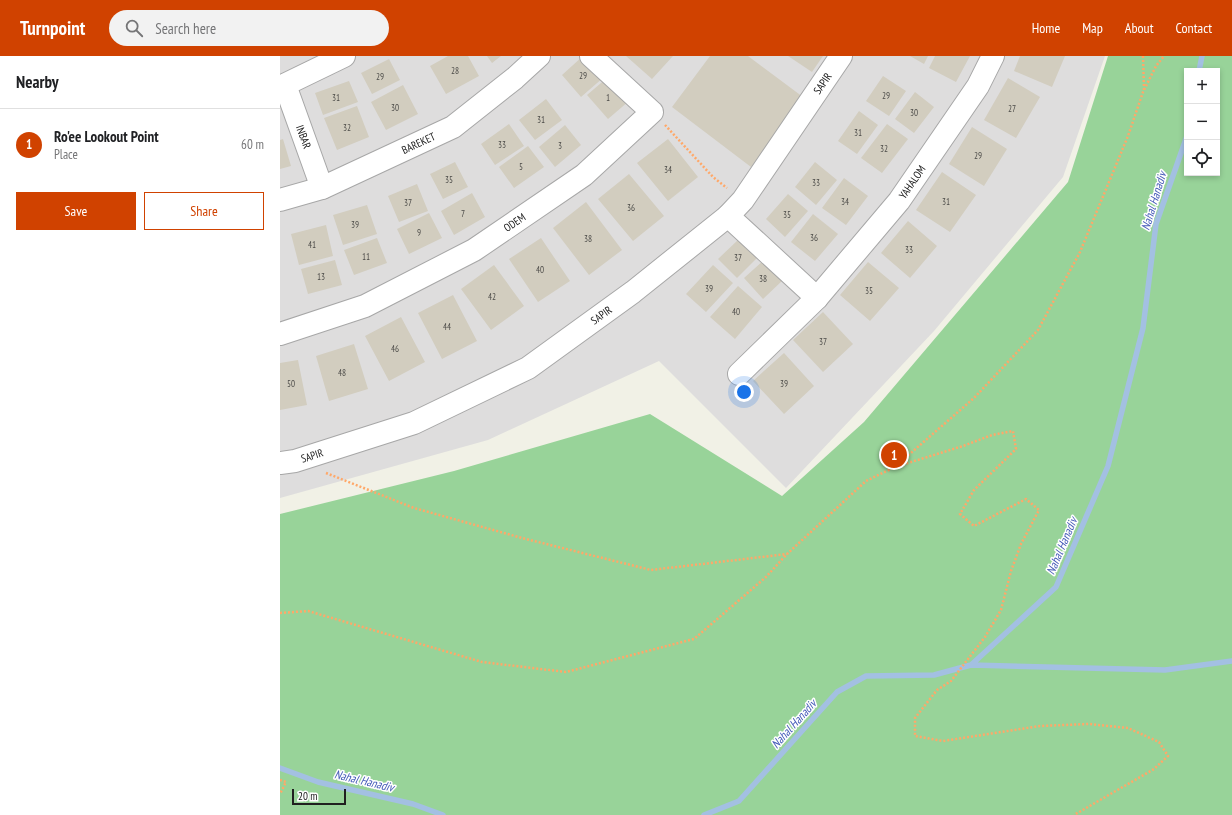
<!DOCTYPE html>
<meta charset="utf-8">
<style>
:root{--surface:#fff;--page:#f2f2f2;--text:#202124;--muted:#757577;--line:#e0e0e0;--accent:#d04200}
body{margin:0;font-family:"PT Sans Narrow",sans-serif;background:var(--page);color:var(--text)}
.controls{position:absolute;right:12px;top:12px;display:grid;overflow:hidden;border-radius:0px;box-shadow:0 2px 6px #0003}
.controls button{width:36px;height:36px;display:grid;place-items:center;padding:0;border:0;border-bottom:1px solid var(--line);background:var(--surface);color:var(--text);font:20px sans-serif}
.scale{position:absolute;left:12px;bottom:10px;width:54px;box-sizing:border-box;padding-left:4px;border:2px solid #202020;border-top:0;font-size:11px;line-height:14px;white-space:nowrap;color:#202020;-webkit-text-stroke:3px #fff;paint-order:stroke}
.you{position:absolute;left:464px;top:336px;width:14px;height:14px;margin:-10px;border:3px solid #fff;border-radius:50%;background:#1a73e8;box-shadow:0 0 0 6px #1a73e833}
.badge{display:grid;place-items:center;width:26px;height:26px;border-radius:50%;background:var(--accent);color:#fff;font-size:13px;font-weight:700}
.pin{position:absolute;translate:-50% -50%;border:2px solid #fff;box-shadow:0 1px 4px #0006}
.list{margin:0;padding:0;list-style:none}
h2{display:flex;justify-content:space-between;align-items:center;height:52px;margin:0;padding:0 16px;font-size:17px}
h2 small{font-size:13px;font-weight:400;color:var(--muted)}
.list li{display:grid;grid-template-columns:26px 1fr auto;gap:12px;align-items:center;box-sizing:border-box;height:72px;padding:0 16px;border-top:1px solid var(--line)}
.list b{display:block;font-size:15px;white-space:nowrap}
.list p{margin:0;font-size:13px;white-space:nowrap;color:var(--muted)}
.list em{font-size:13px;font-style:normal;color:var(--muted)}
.actions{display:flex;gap:8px;padding:12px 16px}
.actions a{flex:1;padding:9px 0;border:1px solid var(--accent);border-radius:0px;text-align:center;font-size:14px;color:var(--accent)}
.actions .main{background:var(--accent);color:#fff}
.icon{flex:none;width:22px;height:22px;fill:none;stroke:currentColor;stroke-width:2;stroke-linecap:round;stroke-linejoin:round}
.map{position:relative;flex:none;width:952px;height:759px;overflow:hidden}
header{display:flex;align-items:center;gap:24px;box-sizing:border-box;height:56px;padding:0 20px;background:var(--accent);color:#fff}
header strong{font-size:19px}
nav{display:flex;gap:22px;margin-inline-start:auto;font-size:14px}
.search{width:280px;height:36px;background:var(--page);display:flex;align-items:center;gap:10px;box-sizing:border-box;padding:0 14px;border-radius:22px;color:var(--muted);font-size:15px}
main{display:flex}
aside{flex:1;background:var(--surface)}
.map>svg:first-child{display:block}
.residential{fill:#dedddd}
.forest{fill:#98d399;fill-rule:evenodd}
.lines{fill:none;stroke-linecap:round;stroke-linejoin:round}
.stream{stroke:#a3c0e2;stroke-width:5.5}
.building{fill:#d2cdbf}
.minor-casing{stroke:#a7a7a7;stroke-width:24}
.path{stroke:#ffa869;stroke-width:2.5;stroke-dasharray:2 2;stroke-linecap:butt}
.minor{stroke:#fff;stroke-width:22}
.labels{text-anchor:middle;stroke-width:3;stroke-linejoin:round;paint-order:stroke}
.number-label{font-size:9px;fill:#4c4b48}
.street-label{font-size:11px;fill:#202020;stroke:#fff}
.water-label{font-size:12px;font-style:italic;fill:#455ab8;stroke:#fff}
</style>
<header>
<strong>Turnpoint</strong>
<div class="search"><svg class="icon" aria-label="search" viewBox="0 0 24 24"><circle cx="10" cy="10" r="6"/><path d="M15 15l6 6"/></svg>Search here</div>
<nav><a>Home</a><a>Map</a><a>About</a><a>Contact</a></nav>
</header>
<main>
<aside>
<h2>Nearby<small></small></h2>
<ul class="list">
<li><span class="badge">1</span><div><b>Ro'ee Lookout Point</b><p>Place</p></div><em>60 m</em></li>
</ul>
<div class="actions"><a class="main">Save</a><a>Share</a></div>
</aside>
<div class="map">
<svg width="952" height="759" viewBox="0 0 952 759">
<rect width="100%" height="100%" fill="#f1f1e6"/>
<path class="residential" d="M0 0H825L783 121 654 275 506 432 379 305 208 384 0 442Z"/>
<path class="forest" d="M828 0H952V759H0V458L174 415 370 358 502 440 584 366 788 126ZM907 15H937V117H907Z"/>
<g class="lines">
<path class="stream" d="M919 15 922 0
M691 609 885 614 952 605
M0 712 38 726 133 748 163 759
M424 759 459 745 557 636 586 620 654 619 691 609 776 531 828 410 863 272 876 168 907 80"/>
</g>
<path class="building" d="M168 0H188L199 20 166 38 150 10Z
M207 0H221L212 7Z
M303 0 324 21 301 41 282 19Z
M346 0H393L372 23Z
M430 0H468L523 41 471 111 392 51Z
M508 0H543L532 16Z
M630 0H648L644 8Z
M655 0H690L676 26 649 12Z
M740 0H785L772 31 734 15Z
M109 3 120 24 92 38 81 17Z
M603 20 626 35 609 60 586 45Z
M328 21 349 45 328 63 307 39Z
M728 22 760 41 736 82 704 64Z
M69 25 78 46 43 59 35 37Z
M123 29 138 58 106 74 91 46Z
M635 36 654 51 634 77 615 63Z
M266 43 282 64 255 84 239 64Z
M77 50 89 81 57 94 44 62Z
M579 55 598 69 577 98 558 85Z
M229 68 244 90 215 109 201 88Z
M607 68 628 83 602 117 581 102Z
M285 69 301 89 275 111 259 91Z
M692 71 727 93 704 130 669 108Z
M3 83 11 110 0 113V84Z
M388 83 418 121 388 145 357 107Z
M248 90 264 111 234 132 219 111Z
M175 106 188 131 163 143 150 118Z
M535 106 557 124 536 149 515 131Z
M662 116 696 139 670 176 636 154Z
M349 118 384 160 353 185 318 143Z
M564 122 588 140 566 169 542 152Z
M137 128 148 155 119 166 108 140Z
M192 137 205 161 174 179 161 155Z
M508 138 528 155 505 181 486 163Z
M306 146 342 194 309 219 273 172Z
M87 149 97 178 63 189 53 159Z
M149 157 162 182 129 198 117 173Z
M533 158 558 178 535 205 511 186Z
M628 165 657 190 630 222 601 197Z
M46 169 53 200 19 209 11 178Z
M97 182 107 207 74 219 64 194Z
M261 182 290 225 258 246 229 203Z
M459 183 478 201 457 222 438 203Z
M55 204 62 229 28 238 21 213Z
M484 204 503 224 483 243 464 222Z
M588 206 619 232 590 265 560 239Z
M214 209 244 250 211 274 181 233Z
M433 209 453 227 426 256 406 238Z
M458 230 482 251 455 283 430 261Z
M173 239 197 285 162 303 138 257Z
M543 256 573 288 543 316 513 284Z
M121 261 145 306 109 325 85 280Z
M74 288 88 333 49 345 36 300Z
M504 297 534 330 504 358 473 325Z
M18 304 27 349 0 354V307Z"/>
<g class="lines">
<defs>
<g id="minor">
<path id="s1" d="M5 29 42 132"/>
<path d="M0 31 64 0"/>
<path id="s2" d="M0 144 42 132 173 71 235 22 259 0"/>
<path d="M448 160 537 242"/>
<path id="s3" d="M0 278 85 250 194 194 304 119 372 56 311 0"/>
<path id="s4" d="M459 318 537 242 619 145 698 30 713 0"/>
<path id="s5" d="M0 407 15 405 134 367 248 312 353 236 448 160 463 144 561 0"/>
</g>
</defs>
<use href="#minor" class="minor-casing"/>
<path class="path" d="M863 0 864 34
M385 69 433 121 447 132
M616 410 694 342 758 274 800 196 848 80 863 36 876 10 884 0
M46 417 134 452 242 482 371 514 507 498
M0 557 28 555 202 606 286 616 414 583 486 521 507 498 586 425 615 411 683 390 712 379 733 375 736 393 694 434 680 458 694 470 746 443 759 454 741 488 731 515 721 554 705 581 671 625 657 634 635 662V680L663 685 760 670 809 668 848 672 879 686 888 700 874 713 794 759
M0 724 6 726 0 738"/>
<use href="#minor" class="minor"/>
</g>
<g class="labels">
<g class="number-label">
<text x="175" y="18">28</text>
<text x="303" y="23">29</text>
<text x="100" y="24">29</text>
<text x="606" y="43">29</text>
<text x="56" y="45">31</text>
<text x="328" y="45">1</text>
<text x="115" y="55">30</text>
<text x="732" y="56">27</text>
<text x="634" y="60">30</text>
<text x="261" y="67">31</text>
<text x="67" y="75">32</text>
<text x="578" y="80">31</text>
<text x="222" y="92">33</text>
<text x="280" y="93">3</text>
<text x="604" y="96">32</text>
<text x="698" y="103">29</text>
<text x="241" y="114">5</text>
<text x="388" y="117">34</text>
<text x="169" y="127">35</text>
<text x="536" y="130">33</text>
<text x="565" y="149">34</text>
<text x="666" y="149">31</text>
<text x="128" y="150">37</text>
<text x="351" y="155">36</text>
<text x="183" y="161">7</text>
<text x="507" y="162">35</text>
<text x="75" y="172">39</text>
<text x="139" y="180">9</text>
<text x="534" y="185">36</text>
<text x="308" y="186">38</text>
<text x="32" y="192">41</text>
<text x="629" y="197">33</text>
<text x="86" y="204">11</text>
<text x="458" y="205">37</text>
<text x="260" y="217">40</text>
<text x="41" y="224">13</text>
<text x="483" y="226">38</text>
<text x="429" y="236">39</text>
<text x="589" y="238">35</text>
<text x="212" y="244">42</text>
<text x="456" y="259">40</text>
<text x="167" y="274">44</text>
<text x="543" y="289">37</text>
<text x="115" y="296">46</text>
<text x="62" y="320">48</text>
<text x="11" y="331">50</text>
<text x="504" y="331">39</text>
</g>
<g class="street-label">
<text dy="4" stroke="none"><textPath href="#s5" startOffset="681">SAPIR</textPath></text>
<text dy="4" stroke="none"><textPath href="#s1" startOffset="55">INBAR</textPath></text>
<text dy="4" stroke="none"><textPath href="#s2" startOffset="150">BAREKET</textPath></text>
<text dy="4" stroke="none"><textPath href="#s4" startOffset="259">YAHALOM</textPath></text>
<text dy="4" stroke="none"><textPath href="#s3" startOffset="261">ODEM</textPath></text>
<text dy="4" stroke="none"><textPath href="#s5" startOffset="357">SAPIR</textPath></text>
<text dy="4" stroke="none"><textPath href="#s5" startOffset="33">SAPIR</textPath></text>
</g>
<g class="water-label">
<text transform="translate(874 145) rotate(-73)" y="4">Nahal Hanadiv</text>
<text transform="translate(782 490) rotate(-67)" y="4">Nahal Hanadiv</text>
<text transform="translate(514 668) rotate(-48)" y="4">Nahal Hanadiv</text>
<text transform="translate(84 725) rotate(13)" y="4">Nahal Hanadiv</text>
</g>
</g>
</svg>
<div class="controls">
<button>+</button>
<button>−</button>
<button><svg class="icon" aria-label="locate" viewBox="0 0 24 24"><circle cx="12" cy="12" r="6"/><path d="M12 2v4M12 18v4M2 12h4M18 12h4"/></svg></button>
</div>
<div class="scale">20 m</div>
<div class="you"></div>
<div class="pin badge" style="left:614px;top:399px">1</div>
</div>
</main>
